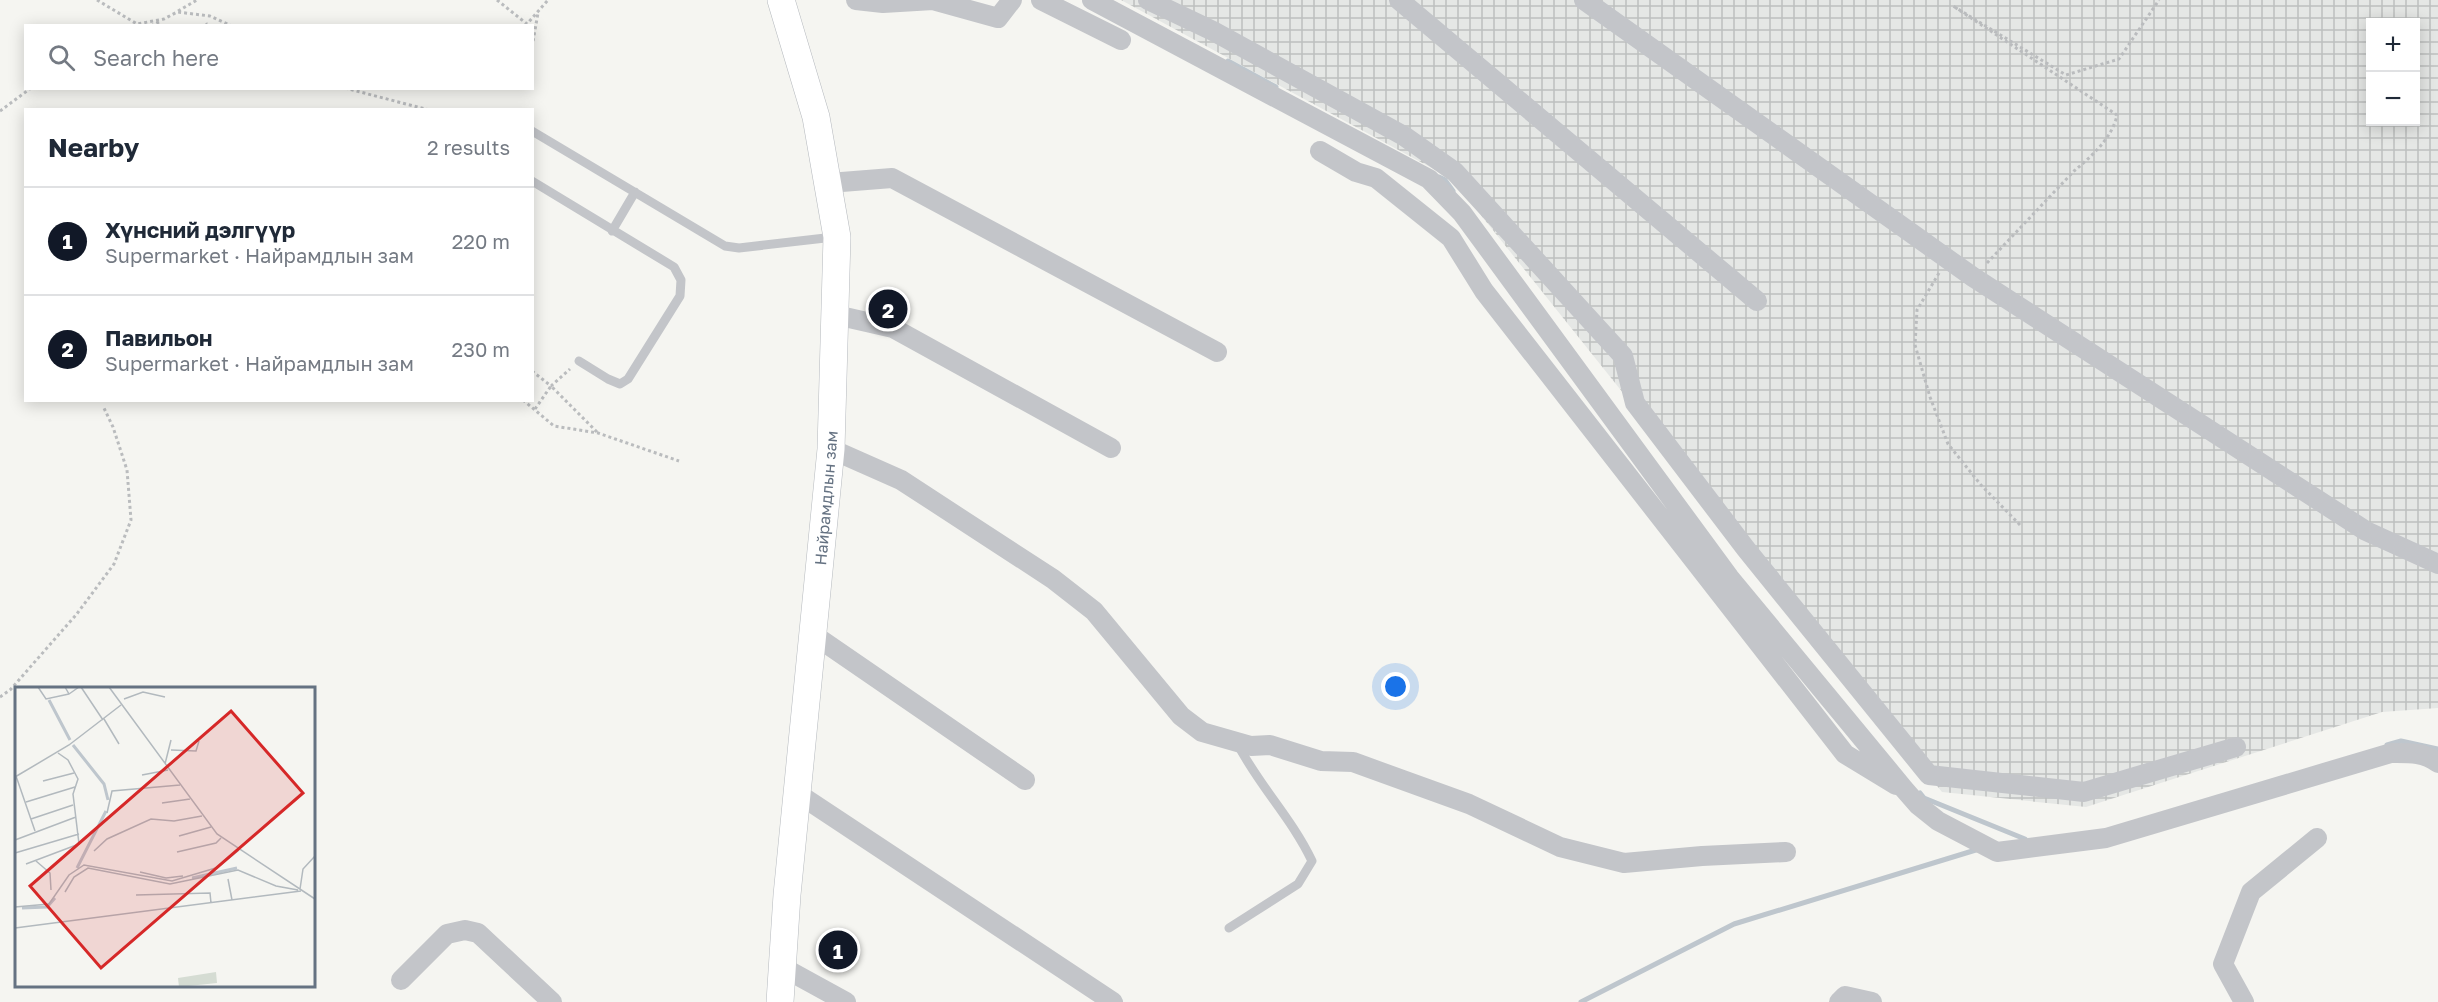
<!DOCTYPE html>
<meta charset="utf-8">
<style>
:root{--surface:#fff;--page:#f6f6f7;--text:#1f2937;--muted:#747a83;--line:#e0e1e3;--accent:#111827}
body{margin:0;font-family:"Golos Text",sans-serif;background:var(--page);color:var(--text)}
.controls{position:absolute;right:18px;top:18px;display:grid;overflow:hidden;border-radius:0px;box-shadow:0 3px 15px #0003}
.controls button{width:54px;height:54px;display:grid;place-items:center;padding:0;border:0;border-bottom:2px solid var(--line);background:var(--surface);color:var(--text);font:30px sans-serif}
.you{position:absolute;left:1396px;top:687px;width:21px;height:21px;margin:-15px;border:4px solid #fff;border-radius:50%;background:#1a73e8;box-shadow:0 0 0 9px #1a73e833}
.badge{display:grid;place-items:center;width:39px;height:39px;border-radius:50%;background:var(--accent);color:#fff;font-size:20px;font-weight:700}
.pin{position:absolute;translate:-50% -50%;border:3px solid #fff;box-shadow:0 2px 6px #0006}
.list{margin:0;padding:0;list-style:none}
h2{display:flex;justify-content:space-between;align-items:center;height:78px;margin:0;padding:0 24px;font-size:26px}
h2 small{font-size:20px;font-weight:400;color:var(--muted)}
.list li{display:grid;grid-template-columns:39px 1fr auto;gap:18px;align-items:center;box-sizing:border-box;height:108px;padding:0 24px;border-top:2px solid var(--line)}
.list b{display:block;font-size:22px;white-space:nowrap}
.list p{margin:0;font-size:20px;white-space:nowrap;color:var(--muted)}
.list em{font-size:20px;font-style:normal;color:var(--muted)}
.icon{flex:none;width:33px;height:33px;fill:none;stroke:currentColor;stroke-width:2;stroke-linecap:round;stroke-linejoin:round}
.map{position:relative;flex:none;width:2438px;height:1002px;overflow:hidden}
.search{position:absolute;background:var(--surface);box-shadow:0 3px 15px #0003;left:24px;top:24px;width:510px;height:66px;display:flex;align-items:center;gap:15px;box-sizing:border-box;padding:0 21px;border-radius:0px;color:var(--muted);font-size:22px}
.panel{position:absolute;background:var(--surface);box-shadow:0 3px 15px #0003;left:24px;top:108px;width:510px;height:294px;border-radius:0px}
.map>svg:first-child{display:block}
.industrial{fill:url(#industrial-grid);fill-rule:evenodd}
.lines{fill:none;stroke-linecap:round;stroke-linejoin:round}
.stream{stroke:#bec6cd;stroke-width:5}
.secondary-casing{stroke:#b5b9be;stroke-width:28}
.path{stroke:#babcbe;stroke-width:3;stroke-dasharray:3 3;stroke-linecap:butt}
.lane{stroke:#c3c5c9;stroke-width:9}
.street{stroke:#c3c5c9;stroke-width:20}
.secondary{stroke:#fff;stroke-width:27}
.labels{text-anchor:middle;stroke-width:6;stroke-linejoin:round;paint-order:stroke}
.street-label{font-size:16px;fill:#657282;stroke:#fff}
.inset-river{fill:none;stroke:#bec6cd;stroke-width:3}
.inset-road{fill:none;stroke:#b2b9be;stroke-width:1.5}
.view{fill:#d62828;fill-opacity:0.15;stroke:#d62828;stroke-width:3}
.inset-edge{fill:none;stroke:#657282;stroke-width:3}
</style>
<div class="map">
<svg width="2438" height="1002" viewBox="0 0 2438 1002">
<defs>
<pattern id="industrial-grid" width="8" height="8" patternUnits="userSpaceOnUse" patternTransform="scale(1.5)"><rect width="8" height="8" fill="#e5e7e5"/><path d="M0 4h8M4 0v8" fill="none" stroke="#bdc0bf"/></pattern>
</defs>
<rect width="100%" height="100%" fill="#f5f5f1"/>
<path class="industrial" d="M1121 0H2438V708L2382 712 2086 807 1942 792 1452 179ZM2370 22H2416V122H2370Z"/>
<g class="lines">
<path class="stream" d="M1228 61 1276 87
M1439 177 1445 180 1453 191
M2387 745 2401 741 2438 749
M1920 793 1924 798 2025 839
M1581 1002 1734 924 1979 849"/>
<defs>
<path id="secondary" d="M780 1002 787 895 831 449 837 237 816 117 781 0"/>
</defs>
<use href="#secondary" class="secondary-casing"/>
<path class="path" d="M97 0 137 24 164 19 177 12 210 16 232 26
M497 0 527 24 548 0
M178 11 197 0
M151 26 159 22
M205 26 207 24 210 26
M532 47 538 13
M345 88 429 110
M0 111 31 88
M1987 263 2074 171C2091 157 2113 137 2117 115L1953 6 2066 75 2119 59 2159 0
M1939 273 1917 310 1915 345 1930 397 1948 444 1981 485 2021 526
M532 371 551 386 570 369
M523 400 554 426 598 433 679 461
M535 409 551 386 598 433
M0 697 10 690 76 615 114 564 131 520 127 470 113 427 103 406"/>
<path class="lane" d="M532 131 725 246 739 248 834 237
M532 181 674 267 681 280 680 296 628 379 620 384 608 379 579 361
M612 231 635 192
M1229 928 1298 884 1312 861C1291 817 1259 786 1237 743"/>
<path class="street" d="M856 0 883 3 933 0 998 18 1012 0
M1041 0 1121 40
M1092 0 1429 179 1462 213 1729 577 1904 789 1918 805 1938 821 1997 852 2106 838 2391 753C2408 753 2424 752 2438 763
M1148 0 1213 31 1404 136 1455 172 1623 356 1635 403 1746 549 1929 775 2084 792 2236 747
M1399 0 1757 301
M1584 0 1973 277 2366 531 2438 564
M1320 151 1356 172 1376 178 1451 238 1484 291 1845 754 1896 785
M829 183 892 178 1217 352
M836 315 893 328 1111 448
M831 449 901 480 1053 579 1094 611 1181 716 1202 732 1251 746 1270 745 1321 761 1353 762 1469 804 1560 847 1624 863 1702 856 1786 852
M814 635 1025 780
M797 793 1113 1002
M784 968 846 1002
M401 980 447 934 465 930 478 933 552 1002
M1839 1002 1845 996 1872 1002
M2244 1002 2223 964 2251 892 2317 838"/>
<use href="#secondary" class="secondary"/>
</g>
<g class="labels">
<g class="street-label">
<text transform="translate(826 498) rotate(-85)" y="6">Найрамдлын зам</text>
</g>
</g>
<g transform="translate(15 687)">
<rect width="300" height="300" fill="#f5f5f1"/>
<path d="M201 285 202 296 164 300 163 291Z" fill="#d5dcd3"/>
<path class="inset-river" d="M34 13 55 53M58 58 89 97 93 113M62 181 91 124M177 191 222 181M7 221 32 220 40 211"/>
<path class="inset-road" d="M23 0 31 12 54 7M50 0 54 7 64 0M66 0 88 33M94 0 202 147 300 212M109 12 128 5 150 10M89 32 104 57M156 63 181 64 184 54M150 77 156 53M127 88 153 83M1 89 20 144M0 90 54 58 106 18M28 94 59 86M11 115 60 100M147 116 175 112M92 126 97 104 165 98M16 132 58 118M164 149 196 140M0 153 61 130M79 164 92 152 136 132 159 134 187 129M162 165 201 156 206 151M0 166 64 147M21 174 35 186 36 203M11 177 64 157 58 107 63 92 53 73 43 66M202 181 224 163M125 185 151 191 168 189M213 192 217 213M285 202 288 182 300 169M50 205 59 190 73 181 155 197 223 183 261 199 283 203M121 208 195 206 196 216M0 220 34 217 54 188 69 178 157 194 204 180M0 241 286 204"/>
<path class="view" d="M216 24 288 106 86 281 15 199Z"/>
<rect width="300" height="300" class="inset-edge"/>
</g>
</svg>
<div class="controls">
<button>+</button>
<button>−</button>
</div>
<div class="you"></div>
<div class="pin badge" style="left:838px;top:950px">1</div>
<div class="pin badge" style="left:888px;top:309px">2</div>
<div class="search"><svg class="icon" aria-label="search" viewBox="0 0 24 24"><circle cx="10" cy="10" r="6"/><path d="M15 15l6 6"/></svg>Search here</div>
<section class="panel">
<h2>Nearby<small>2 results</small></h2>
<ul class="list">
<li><span class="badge">1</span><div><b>Хүнсний дэлгүүр</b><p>Supermarket · Найрамдлын зам</p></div><em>220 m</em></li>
<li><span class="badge">2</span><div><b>Павильон</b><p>Supermarket · Найрамдлын зам</p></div><em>230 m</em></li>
</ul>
</section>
</div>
